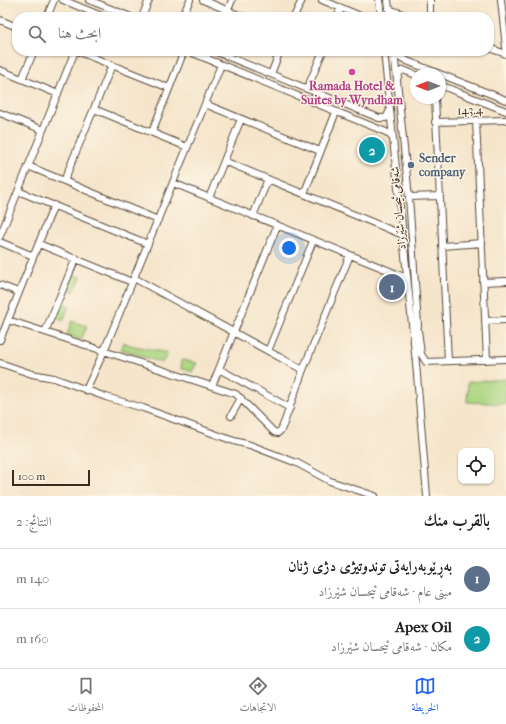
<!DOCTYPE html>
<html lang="ar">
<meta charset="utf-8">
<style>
:root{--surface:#fff;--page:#f2f2f2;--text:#202124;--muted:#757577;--line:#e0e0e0;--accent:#2563eb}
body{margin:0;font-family:"IM FELL French Canon",Amiri,serif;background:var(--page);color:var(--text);direction:rtl}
.controls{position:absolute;right:12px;bottom:12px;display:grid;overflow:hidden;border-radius:8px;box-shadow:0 1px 3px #0004}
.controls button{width:36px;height:36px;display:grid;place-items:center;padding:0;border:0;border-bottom:1px solid var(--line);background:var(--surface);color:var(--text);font:20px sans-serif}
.compass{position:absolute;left:410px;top:68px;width:36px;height:36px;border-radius:50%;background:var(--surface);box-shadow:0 1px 3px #0004;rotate:270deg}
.scale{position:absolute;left:12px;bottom:10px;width:78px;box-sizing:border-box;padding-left:4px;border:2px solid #3b2a1e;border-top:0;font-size:11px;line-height:14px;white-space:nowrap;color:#3b2a1e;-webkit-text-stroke:3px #fcf5e5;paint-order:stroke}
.you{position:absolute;left:289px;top:248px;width:14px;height:14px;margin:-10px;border:3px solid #fff;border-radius:50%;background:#1a73e8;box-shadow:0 0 0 6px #1a73e833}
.badge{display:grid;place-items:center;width:26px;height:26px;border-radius:50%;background:var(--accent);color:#fff;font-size:13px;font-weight:700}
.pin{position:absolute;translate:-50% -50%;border:2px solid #fff;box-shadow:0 1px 4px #0006}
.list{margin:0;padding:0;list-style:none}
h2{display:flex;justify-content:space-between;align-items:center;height:52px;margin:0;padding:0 16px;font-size:17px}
h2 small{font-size:13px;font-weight:400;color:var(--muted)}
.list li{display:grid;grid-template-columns:26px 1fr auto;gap:12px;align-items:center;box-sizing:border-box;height:60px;padding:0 16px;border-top:1px solid var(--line)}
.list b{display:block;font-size:15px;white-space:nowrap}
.list p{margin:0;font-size:13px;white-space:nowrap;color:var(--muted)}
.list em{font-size:13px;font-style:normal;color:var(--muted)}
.icon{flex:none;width:22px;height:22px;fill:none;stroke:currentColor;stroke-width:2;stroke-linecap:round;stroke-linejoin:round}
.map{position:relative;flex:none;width:506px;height:496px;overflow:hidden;direction:ltr}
.search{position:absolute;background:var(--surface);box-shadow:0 1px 3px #0004;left:12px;right:12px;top:12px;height:44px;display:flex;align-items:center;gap:10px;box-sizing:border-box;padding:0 14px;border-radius:16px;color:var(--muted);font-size:15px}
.sheet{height:172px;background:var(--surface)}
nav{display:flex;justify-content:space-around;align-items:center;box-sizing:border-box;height:56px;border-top:1px solid var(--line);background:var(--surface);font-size:11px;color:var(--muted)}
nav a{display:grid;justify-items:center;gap:2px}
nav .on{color:var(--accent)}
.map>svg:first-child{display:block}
.green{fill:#abd581;stroke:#738050}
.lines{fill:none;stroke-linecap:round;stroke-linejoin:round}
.minor-casing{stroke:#574638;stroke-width:8}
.minor{stroke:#fff;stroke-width:6}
.hotel-dot{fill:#d1479c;stroke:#fcf5e5;stroke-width:1.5}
.service-dot{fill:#5c6f8a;stroke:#fcf5e5;stroke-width:1.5}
.labels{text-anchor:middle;stroke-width:3;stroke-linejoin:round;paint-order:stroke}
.hotel-label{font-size:12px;font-weight:bold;fill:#b23c85;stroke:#fcf5e5}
.street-label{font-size:12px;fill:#3b2a1e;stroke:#fcf5e5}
.service-label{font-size:12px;font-weight:bold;fill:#4e5e75;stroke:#fcf5e5;text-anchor:start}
</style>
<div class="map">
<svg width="506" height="496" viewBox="0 0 506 496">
<rect width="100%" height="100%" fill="#fcf5e5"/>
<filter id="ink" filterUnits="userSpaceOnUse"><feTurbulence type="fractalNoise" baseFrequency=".025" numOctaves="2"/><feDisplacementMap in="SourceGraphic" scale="8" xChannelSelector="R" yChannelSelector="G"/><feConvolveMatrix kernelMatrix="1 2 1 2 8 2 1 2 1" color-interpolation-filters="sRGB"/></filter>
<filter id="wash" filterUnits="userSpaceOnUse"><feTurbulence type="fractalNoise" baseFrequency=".012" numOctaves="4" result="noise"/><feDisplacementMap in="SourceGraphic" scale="16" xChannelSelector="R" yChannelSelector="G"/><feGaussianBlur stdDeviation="0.9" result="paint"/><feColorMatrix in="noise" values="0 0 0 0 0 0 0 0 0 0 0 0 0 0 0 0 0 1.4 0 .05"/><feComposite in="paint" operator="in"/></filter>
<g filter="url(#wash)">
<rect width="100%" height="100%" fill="#f5e5cb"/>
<path class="green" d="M73 275 81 277 74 292 67 288Z
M62 302 69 306 63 321 56 317Z
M72 321 87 326 81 340 67 335Z
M123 342 130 345 168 353 162 363 121 349Z
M182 360 197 363 192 372 181 368Z
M506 379V404L467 402 468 382Z"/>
</g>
<g filter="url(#ink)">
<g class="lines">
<defs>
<path id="minor" d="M63 0 104 17
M89 0 131 17
M203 0 243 17
M322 0 363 17
M379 0 381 17
M388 0 390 17
M430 0V17
M501 0 506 48
M389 9 411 17
M228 10 232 0
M47 17 54 0
M142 17 149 0
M182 17 190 0
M294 17 302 0
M337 17 341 8
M0 20 17 27
M489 48 506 54
M77 51 169 88
M188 51 386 132 390 135 393 139
M214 51 379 118H386L390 110
M384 51 416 363 427 496
M394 51 409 197 418 325 417 333 413 339
M395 51 398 56 407 61 506 100
M206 58 209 51
M0 70 58 94
M271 74 280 51
M22 79 34 51
M397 79 400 72 403 70 416 75
M440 85 506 111
M307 89 323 51
M435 98 448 361
M205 104 320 151
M94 109 187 147
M0 113 43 130
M476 120 487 360
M435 122 506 120
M152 132 184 51
M224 161 403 235
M28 166 158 220
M64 181 112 65
M173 183 407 278
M18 191 148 244
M304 194 336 112
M409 197 439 196
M209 198 241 119
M253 216 268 179
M0 236 75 51
M0 242 33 256
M39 244 132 282
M442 246 482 243
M134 278 303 370
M483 282 506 281
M0 285 18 292
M8 320 236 394 274 432 278 433 281 430 284 423 303 370 350 255
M485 321 506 320
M418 330 421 354 426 362 506 359
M45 332 76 258
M0 340 54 205
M268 351 313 241
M0 363 32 374 54 378 106 397 143 408 234 441 250 445 297 463 330 481 375 496
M219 369 290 408
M212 386 277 226
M86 390 104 351 221 65
M231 416 241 398"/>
</defs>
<use href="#minor" class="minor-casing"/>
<use href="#minor" class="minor"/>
</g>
</g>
<circle class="hotel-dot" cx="352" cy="72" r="4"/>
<circle class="service-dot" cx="411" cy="165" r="4"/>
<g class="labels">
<g class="hotel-label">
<text x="352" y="90">Ramada Hotel &amp;<tspan x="352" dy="14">Suites by Wyndham</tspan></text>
</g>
<g class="street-label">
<text transform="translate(470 110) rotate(-2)" y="4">143.4</text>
<text transform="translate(398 208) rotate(-95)" y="4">شەقامی ئیحسان شێرزاد</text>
</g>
<g class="service-label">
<text x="419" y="162">Sender<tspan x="419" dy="14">company</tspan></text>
</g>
</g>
</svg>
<div class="controls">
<button><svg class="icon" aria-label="locate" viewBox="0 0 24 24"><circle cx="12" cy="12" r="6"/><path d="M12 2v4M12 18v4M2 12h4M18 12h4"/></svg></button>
</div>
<svg class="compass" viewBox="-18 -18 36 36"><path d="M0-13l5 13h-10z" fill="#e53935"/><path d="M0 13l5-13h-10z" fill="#757577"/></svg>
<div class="scale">100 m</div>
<div class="you"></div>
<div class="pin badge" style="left:392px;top:287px;background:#5c6f8a">1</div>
<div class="pin badge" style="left:372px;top:150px;background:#0f9aa8">2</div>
<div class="search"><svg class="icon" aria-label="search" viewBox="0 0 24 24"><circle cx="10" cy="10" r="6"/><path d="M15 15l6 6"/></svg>ابحث هنا</div>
</div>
<section class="sheet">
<h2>بالقرب منك<small>النتائج: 2</small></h2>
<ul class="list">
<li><span class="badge" style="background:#5c6f8a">1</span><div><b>بەڕێوبەرایەتی توندوتیژی دژی ژنان</b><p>مبنى عام · شەقامی ئیحسان شێرزاد</p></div><em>140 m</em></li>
<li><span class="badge" style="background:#0f9aa8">2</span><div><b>Apex Oil</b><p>مكان · شەقامی ئیحسان شێرزاد</p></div><em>160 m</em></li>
</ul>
</section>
<nav>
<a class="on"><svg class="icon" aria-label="map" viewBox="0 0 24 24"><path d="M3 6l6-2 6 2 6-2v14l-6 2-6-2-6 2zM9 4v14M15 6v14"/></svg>الخريطة</a>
<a><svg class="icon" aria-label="directions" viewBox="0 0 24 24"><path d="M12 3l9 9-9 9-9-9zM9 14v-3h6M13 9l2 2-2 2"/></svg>الاتجاهات</a>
<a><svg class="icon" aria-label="saved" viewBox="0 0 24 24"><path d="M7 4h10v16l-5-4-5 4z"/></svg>المحفوظات</a>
</nav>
